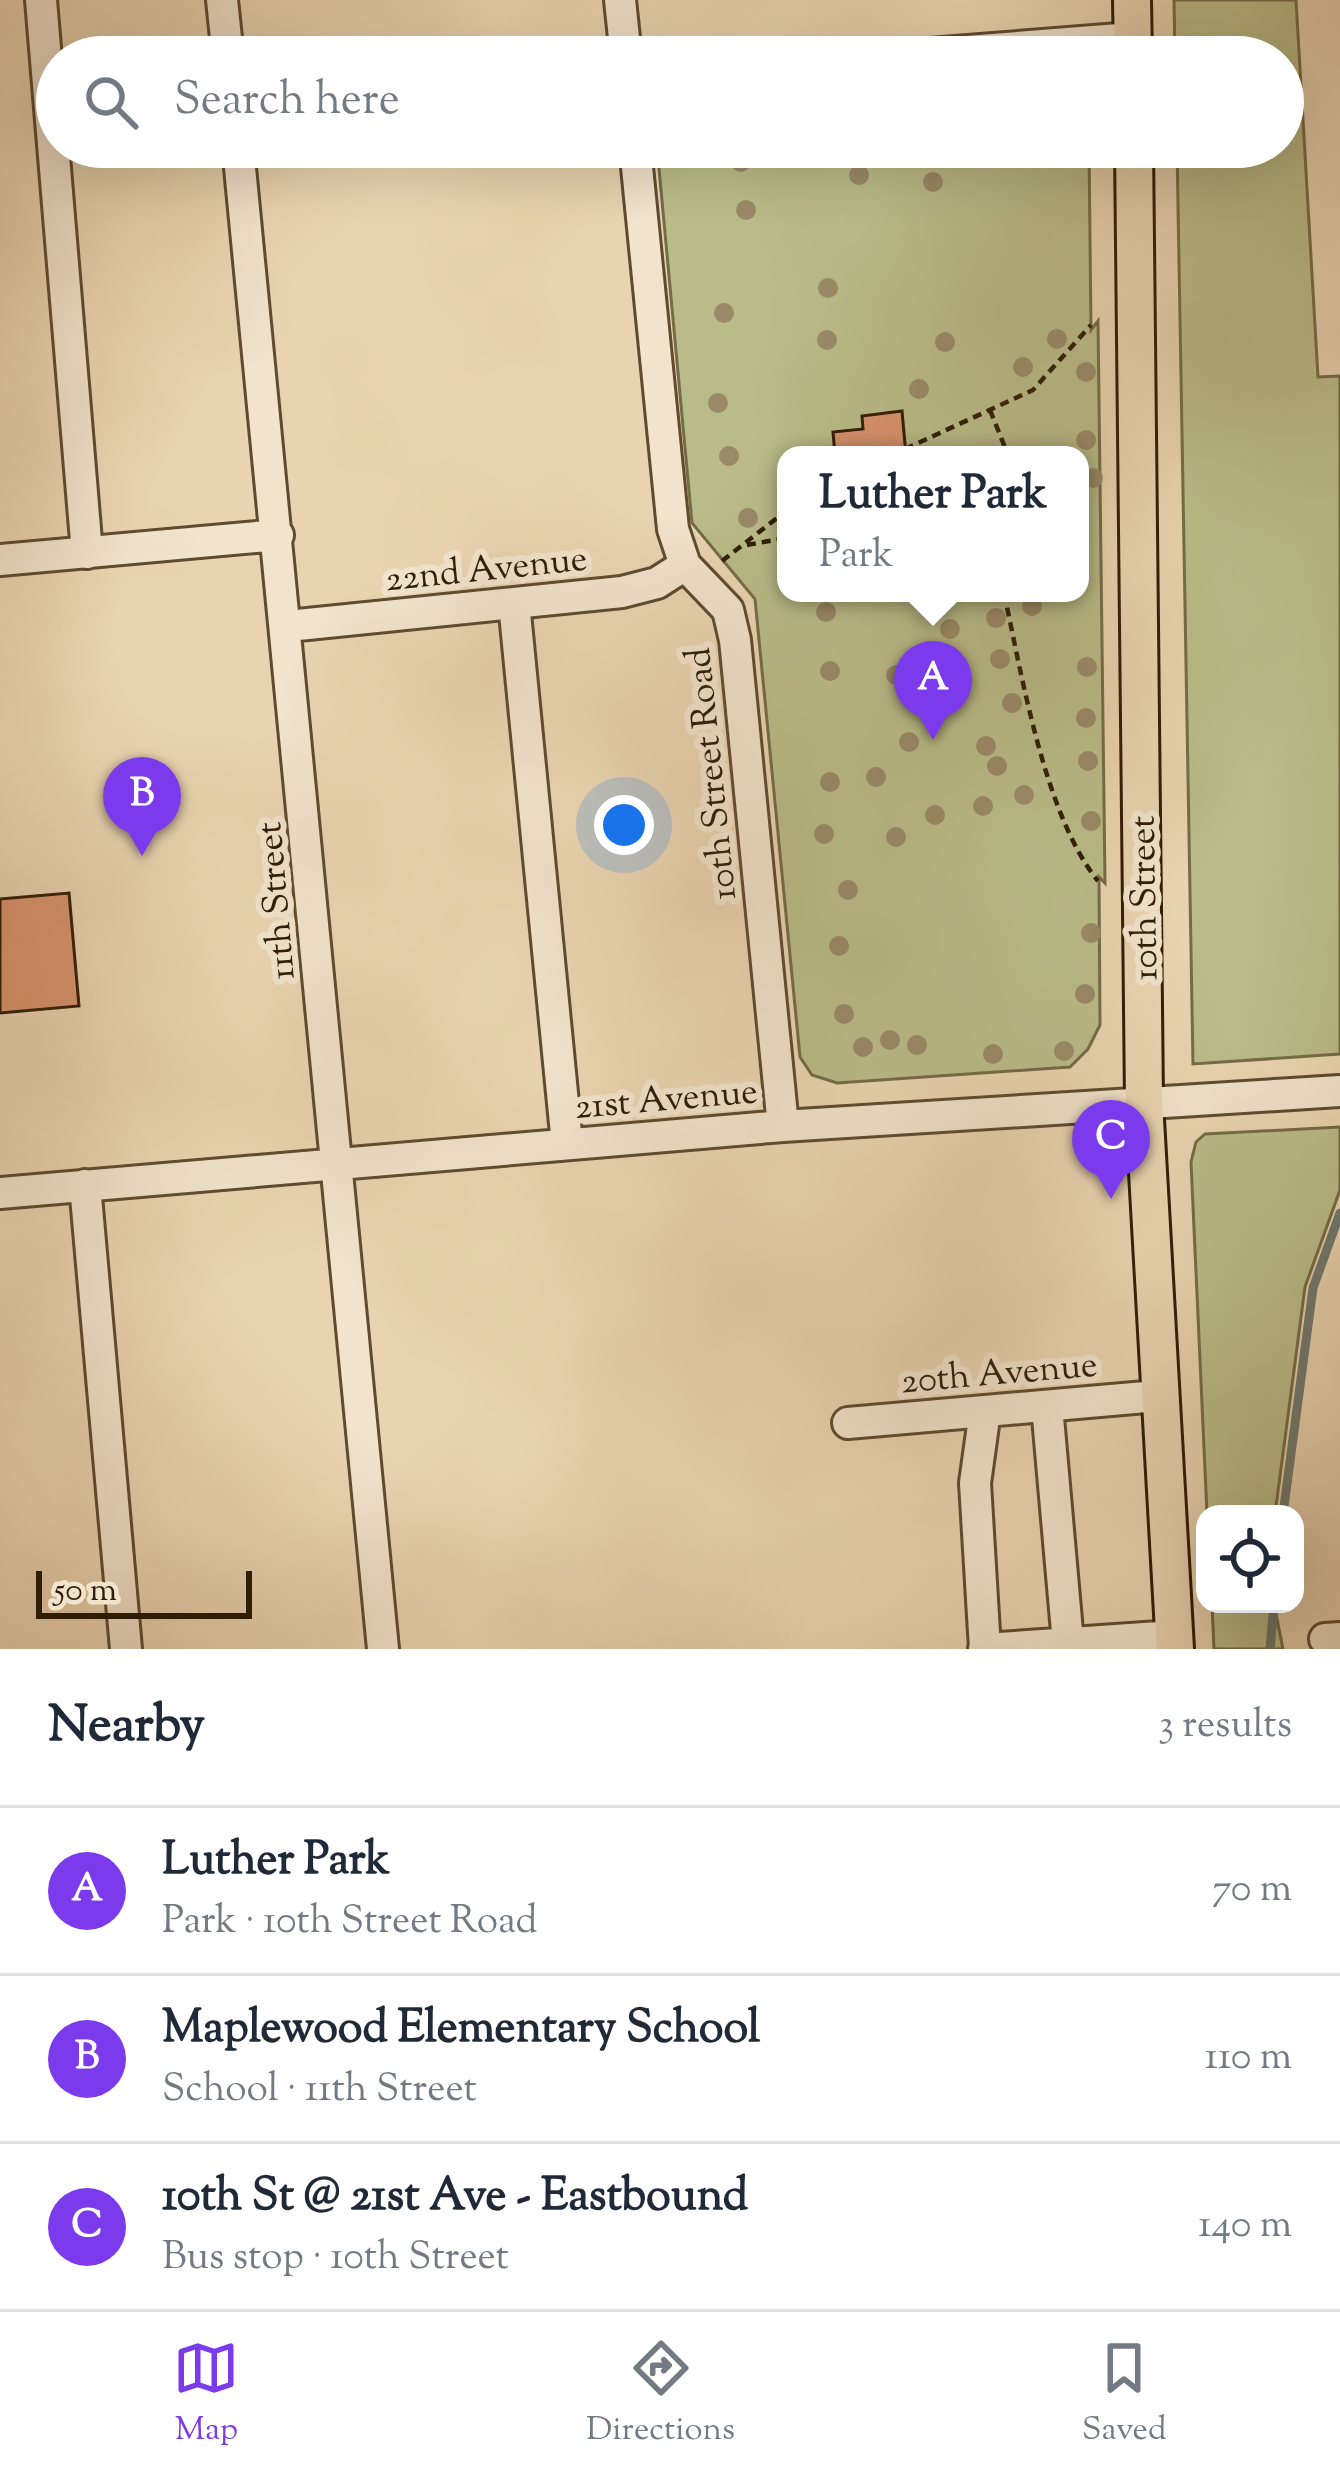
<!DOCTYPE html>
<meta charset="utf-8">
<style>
:root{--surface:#fff;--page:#f2f2f3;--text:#1f2937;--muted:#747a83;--line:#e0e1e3;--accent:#7c3aed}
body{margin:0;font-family:"Sorts Mill Goudy",serif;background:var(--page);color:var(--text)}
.controls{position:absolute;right:36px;bottom:36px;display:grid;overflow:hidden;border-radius:24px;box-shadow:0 12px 48px #0002}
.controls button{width:108px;height:108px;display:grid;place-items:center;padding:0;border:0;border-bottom:3px solid var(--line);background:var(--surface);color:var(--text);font:60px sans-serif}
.scale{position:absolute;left:36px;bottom:30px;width:216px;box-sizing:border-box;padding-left:12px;border:6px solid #301d05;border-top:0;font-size:33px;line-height:42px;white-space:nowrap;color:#301d05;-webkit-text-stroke:9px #f1e3cc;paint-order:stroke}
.you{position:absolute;left:624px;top:825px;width:42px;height:42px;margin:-30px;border:9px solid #fff;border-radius:50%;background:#1a73e8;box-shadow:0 0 0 18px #1a73e833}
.badge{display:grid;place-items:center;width:78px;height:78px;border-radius:50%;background:var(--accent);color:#fff;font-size:39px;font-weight:700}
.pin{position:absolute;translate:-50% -99px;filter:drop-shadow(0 3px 6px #0008)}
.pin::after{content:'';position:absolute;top:63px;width:42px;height:36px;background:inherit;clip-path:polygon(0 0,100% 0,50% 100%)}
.popup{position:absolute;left:777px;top:446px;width:312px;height:156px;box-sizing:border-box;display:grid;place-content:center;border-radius:24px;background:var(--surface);filter:drop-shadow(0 3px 9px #0005);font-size:39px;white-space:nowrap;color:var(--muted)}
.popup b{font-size:45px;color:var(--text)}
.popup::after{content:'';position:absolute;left:50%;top:100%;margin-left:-24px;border:24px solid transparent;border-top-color:var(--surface)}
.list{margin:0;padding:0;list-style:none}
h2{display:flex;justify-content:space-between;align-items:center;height:156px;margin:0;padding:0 48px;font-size:51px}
h2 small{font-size:39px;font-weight:400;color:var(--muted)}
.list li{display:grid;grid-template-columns:78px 1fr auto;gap:36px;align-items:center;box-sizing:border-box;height:168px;padding:0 48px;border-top:3px solid var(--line)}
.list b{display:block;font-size:45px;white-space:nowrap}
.list p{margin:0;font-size:39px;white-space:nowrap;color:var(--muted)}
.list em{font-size:39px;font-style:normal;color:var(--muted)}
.icon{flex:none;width:66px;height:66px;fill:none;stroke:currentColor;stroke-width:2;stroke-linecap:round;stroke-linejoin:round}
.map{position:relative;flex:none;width:1340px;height:1649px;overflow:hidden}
.search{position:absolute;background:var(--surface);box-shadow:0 12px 48px #0002;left:36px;right:36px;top:36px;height:132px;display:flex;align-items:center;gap:30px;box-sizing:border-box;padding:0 42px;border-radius:66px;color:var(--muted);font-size:45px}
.sheet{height:660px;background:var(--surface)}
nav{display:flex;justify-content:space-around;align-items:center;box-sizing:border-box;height:168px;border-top:3px solid var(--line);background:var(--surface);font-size:33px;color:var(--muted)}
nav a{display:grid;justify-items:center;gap:6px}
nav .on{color:var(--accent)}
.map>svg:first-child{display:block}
.green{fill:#b9bc89;stroke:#746c47;stroke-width:3;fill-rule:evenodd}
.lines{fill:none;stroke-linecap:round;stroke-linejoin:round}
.stream{stroke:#70796f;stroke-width:9}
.building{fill:#d8936e;stroke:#301d05;stroke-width:3}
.minor-casing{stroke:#5e4b30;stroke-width:36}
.major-casing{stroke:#301d05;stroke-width:42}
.path{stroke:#301d05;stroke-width:4.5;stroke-dasharray:9 6;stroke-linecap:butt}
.minor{stroke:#f1e3cc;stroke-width:30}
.major{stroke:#e9d4b1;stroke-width:36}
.tree{fill:#9a8a68}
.labels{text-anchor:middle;stroke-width:12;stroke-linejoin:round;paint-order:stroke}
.street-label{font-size:36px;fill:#301d05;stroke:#f1e3cc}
</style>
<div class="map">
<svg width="1340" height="1649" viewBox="0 0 1340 1649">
<rect width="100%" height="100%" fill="#e9d4b1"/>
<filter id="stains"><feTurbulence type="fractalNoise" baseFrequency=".00167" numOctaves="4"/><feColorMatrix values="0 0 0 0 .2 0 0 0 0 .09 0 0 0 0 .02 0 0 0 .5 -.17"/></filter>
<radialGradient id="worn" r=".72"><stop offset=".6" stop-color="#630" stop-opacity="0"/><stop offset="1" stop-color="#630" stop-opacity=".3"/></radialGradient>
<path class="green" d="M1174 0H1296L1318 377 1340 376V1054L1193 1064 1177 147H1283V57H1175Z
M657 147H1089L1091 330 1098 321 1105 883 1099 877 1100 1025 1088 1049 1070 1067 837 1083 812 1075 800 1057 755 599 692 523ZM786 455H1080V593H786Z
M1340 1127V1190L1305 1287 1275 1514H1207L1191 1162 1196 1142 1205 1134Z
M1212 1604H1274L1283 1649H1214Z"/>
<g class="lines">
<path class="stream" d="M1283 1514 1313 1288 1340 1213
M1270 1649 1274 1604"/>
</g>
<path class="building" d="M902 411 906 455H835L833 432 863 429 862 416Z
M69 893 79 1006 0 1013V899Z"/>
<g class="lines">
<defs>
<path id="minor" d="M41 0 87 553
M222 0 228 57
M620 0 626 57
M891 57 1132 38
M238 147 383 1649
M635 147 673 529 685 565 728 610 735 640 783 1126
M0 560 278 535
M514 603 567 1144
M288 626 622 592 657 583 685 565
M85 1185 126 1649
M0 1193 783 1126 1340 1091
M1047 1406 1068 1643
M985 1411 975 1483 985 1649
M848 1423 1157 1396
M1325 1639 1340 1638
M984 1649 1174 1636"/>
<path id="major" d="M1132 0 1133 57
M1134 147 1144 1102 1175 1649"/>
</defs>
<use href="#minor" class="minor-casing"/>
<use href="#major" class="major-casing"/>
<path class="path" d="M990 410 1008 455
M905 449 1033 390 1091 325
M747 545 786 538
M722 561 786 511
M1004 593C1022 676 1045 816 1098 881"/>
<use href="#minor" class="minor"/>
<use href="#major" class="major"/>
</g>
<g class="tree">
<circle cx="741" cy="162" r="10"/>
<circle cx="859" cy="175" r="10"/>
<circle cx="933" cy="182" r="10"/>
<circle cx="746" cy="210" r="10"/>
<circle cx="828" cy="288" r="10"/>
<circle cx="724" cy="313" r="10"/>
<circle cx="1057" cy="339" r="10"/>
<circle cx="827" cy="340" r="10"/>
<circle cx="945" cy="342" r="10"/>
<circle cx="1023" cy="367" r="10"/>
<circle cx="1086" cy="372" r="10"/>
<circle cx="919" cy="389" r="10"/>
<circle cx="718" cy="403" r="10"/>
<circle cx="1086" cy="440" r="10"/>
<circle cx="729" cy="456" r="10"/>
<circle cx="1093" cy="478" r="10"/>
<circle cx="748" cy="518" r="10"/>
<circle cx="1032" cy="606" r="10"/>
<circle cx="826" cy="612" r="10"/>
<circle cx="996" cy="618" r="10"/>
<circle cx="950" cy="629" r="10"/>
<circle cx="1000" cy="659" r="10"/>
<circle cx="1087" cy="667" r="10"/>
<circle cx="830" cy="671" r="10"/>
<circle cx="896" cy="675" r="10"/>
<circle cx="1012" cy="703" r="10"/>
<circle cx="1086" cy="718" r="10"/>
<circle cx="909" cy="742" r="10"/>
<circle cx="986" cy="746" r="10"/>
<circle cx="1088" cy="761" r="10"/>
<circle cx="997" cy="766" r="10"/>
<circle cx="876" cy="777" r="10"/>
<circle cx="830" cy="782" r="10"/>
<circle cx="1024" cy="795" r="10"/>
<circle cx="983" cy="806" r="10"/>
<circle cx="935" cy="815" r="10"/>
<circle cx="1091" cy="821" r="10"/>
<circle cx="824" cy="834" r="10"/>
<circle cx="896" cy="837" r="10"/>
<circle cx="848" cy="890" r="10"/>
<circle cx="1091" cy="933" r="10"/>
<circle cx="839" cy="946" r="10"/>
<circle cx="1085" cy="994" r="10"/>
<circle cx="844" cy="1014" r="10"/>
<circle cx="890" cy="1040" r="10"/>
<circle cx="917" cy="1045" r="10"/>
<circle cx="863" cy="1047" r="10"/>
<circle cx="1064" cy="1051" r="10"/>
<circle cx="993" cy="1054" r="10"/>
</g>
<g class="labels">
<g class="street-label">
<text transform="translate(486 567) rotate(-6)" y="13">22nd Avenue</text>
<text transform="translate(709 774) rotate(-96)" y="13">10th Street Road</text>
<text transform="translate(1142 898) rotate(-91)" y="13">10th Street</text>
<text transform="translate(274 901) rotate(-95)" y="13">11th Street</text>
<text transform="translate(666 1097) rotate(-5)" y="13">21st Avenue</text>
<text transform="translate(999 1371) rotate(-5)" y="13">20th Avenue</text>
</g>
</g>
<rect width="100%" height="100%" filter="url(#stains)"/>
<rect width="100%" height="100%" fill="url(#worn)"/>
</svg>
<div class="controls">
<button><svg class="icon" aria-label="locate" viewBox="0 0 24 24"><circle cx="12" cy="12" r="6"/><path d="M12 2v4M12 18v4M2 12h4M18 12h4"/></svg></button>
</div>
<div class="scale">50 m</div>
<div class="you"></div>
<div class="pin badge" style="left:933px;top:740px">A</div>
<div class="popup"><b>Luther Park</b>Park</div>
<div class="pin badge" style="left:142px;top:856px">B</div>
<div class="pin badge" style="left:1111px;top:1199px">C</div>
<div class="search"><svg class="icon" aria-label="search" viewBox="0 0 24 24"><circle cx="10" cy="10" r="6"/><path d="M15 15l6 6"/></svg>Search here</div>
</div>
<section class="sheet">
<h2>Nearby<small>3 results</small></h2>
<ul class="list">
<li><span class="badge">A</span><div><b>Luther Park</b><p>Park · 10th Street Road</p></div><em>70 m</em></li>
<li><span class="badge">B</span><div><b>Maplewood Elementary School</b><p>School · 11th Street</p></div><em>110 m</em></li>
<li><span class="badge">C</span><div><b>10th St @ 21st Ave - Eastbound</b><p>Bus stop · 10th Street</p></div><em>140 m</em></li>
</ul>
</section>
<nav>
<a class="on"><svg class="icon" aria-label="map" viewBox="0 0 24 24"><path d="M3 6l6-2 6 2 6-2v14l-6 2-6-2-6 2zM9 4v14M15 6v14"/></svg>Map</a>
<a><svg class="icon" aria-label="directions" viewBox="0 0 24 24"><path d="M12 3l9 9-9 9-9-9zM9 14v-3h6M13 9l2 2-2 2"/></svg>Directions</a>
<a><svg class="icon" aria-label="saved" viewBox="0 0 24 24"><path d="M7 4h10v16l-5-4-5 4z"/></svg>Saved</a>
</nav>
